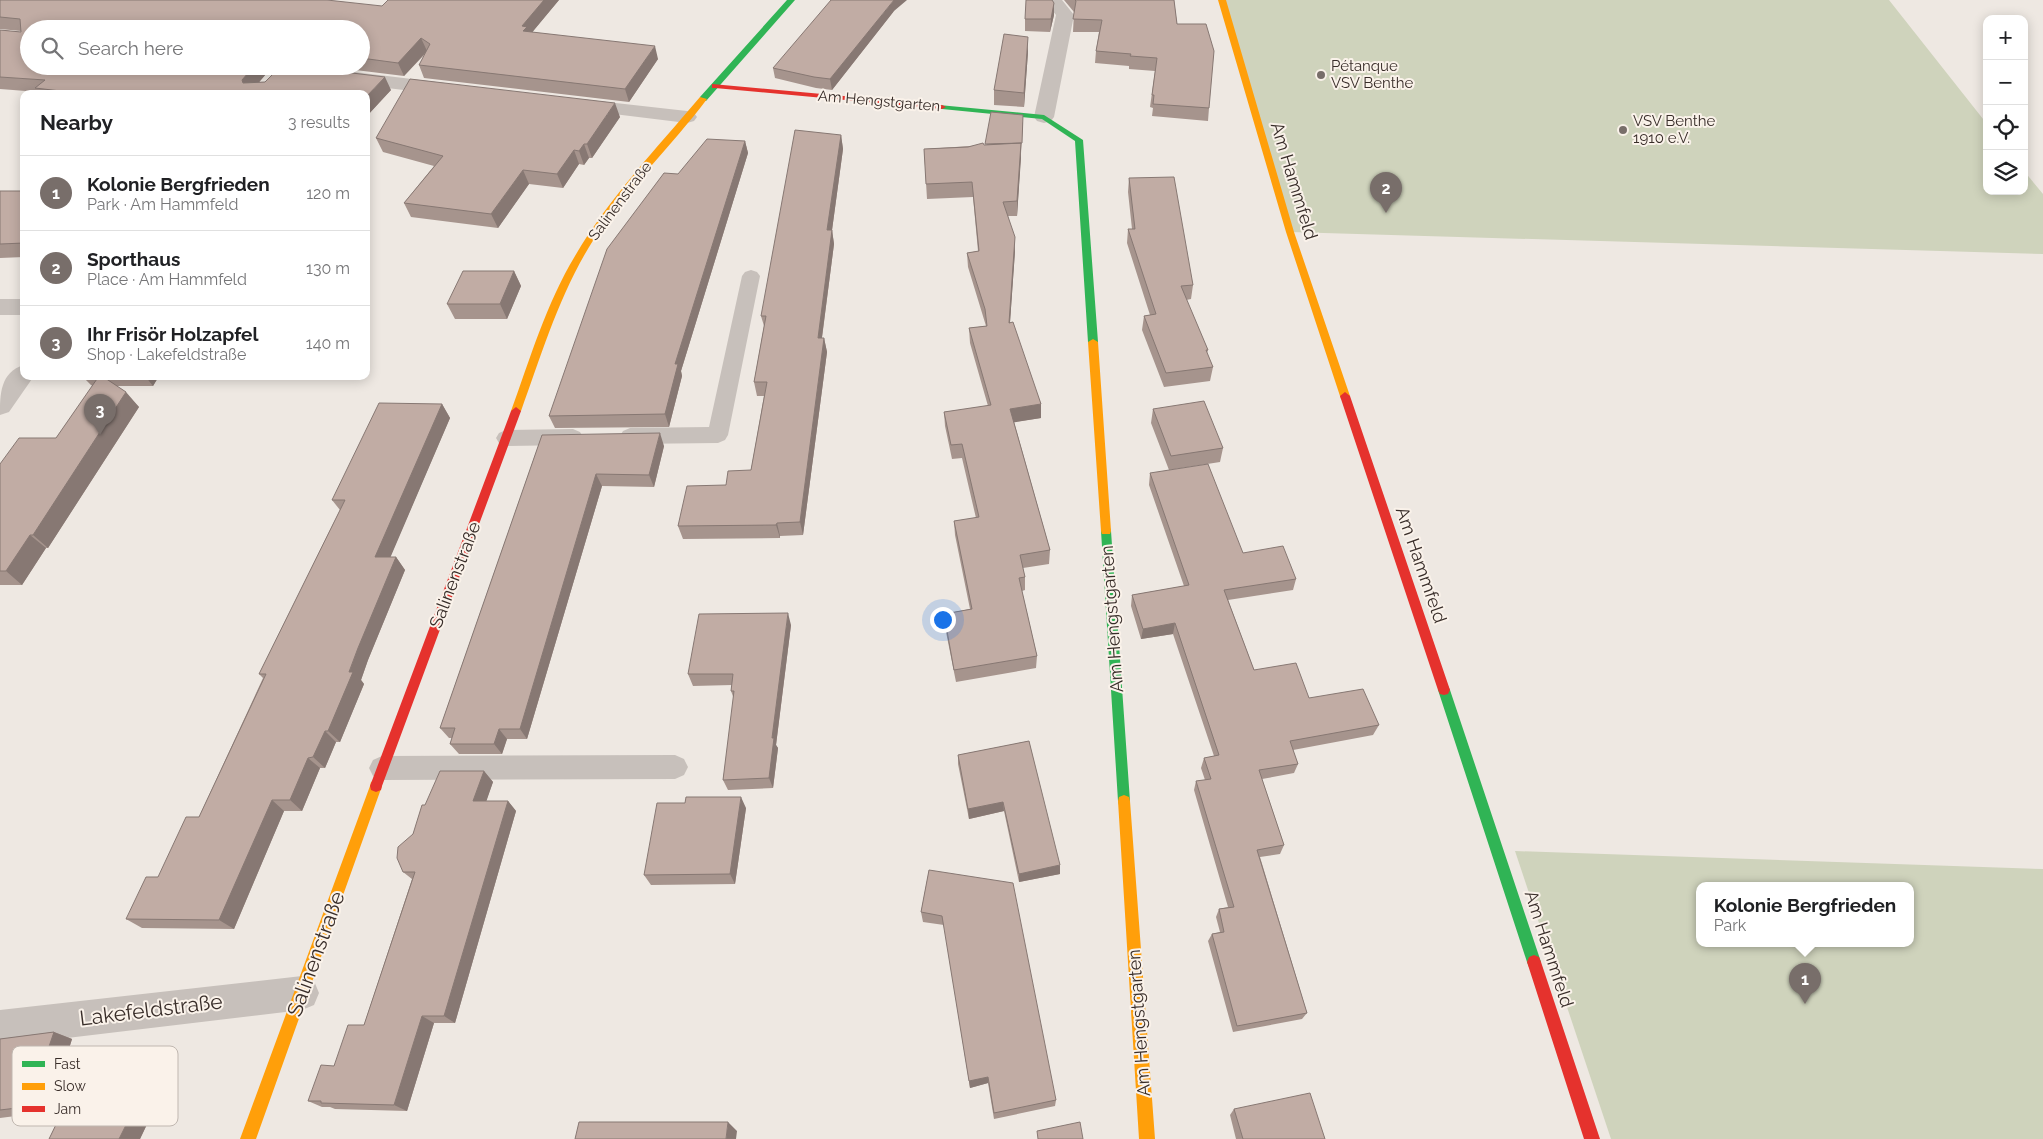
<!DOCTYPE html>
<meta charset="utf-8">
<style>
:root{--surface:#fff;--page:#f6f6f6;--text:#202124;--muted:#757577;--line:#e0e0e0;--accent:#786e6a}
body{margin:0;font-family:Raleway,sans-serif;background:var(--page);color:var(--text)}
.controls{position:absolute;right:15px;top:15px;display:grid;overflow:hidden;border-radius:10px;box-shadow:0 2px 12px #0003}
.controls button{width:45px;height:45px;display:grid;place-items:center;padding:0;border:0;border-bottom:1px solid var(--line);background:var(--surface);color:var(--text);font:25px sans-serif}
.you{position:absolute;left:942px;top:619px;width:18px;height:18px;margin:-12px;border:4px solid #fff;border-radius:50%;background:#1a73e8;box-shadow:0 0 0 8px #1a73e833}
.badge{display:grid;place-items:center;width:32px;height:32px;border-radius:50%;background:var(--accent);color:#fff;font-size:16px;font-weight:700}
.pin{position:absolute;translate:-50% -41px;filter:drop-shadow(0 1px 2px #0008)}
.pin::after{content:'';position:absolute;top:26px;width:18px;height:15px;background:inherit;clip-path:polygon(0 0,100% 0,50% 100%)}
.popup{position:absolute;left:1696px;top:882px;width:218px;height:65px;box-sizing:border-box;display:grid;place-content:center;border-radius:10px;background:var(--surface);filter:drop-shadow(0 1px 4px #0005);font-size:16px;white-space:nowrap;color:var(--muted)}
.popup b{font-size:19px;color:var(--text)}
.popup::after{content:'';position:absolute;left:50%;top:100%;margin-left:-10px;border:10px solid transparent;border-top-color:var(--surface)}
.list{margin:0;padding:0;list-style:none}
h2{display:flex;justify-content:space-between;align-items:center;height:65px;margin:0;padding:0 20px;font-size:21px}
h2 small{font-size:16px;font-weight:400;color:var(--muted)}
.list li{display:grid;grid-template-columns:32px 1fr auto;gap:15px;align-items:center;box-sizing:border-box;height:75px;padding:0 20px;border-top:1px solid var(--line)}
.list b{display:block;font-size:19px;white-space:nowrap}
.list p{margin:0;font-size:16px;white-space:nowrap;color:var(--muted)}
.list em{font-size:16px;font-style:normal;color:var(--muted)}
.icon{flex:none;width:28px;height:28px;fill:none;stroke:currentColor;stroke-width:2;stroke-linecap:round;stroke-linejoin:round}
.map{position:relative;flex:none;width:2043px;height:1139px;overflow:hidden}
.search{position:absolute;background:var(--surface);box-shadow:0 2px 12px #0003;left:20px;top:20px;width:350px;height:55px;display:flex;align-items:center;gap:12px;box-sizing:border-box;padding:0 18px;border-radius:28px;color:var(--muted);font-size:19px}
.panel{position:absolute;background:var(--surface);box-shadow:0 2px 12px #0003;left:20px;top:90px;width:350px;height:290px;border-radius:10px}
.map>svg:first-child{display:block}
.green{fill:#cfd3bc;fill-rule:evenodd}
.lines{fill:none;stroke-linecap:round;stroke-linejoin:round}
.lane{fill:#c7c0bb;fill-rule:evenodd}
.street{fill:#c7c0bb;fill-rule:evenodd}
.fast{fill:#30b455;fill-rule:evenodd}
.slow{fill:#ff9f0a;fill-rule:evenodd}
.jam{fill:#e5322d;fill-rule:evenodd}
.wall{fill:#a6948d}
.shaded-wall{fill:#877873}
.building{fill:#c1aca4;stroke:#877873}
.poi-dot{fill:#786e6a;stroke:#faf2ea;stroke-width:2}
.labels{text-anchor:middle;stroke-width:4;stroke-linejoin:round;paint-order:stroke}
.far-poi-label{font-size:15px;fill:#382d29;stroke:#faf2ea;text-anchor:start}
.far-street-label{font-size:15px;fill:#382d29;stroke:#faf2ea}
.street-label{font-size:18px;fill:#382d29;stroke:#faf2ea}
.near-street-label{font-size:21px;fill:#382d29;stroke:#faf2ea}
.key{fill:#faf2ea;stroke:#c0b7b0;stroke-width:1}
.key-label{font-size:14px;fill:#382d29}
</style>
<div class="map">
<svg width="2043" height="1139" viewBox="0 0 2043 1139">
<rect width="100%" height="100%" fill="#eee8e2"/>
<path class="green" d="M1222 0H1889L1987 124V191H2024V171L2043 194V254L1290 232Z
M1515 851 2043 869V1139H1611ZM1700 885H1910V943H1700Z"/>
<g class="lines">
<path class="lane" d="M751 270 757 272 760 276 728 435 725 440 718 443 630 444 623 441 620 436 623 431 630 428 709 427 742 276 745 272Z
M573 429 580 432 583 437 580 442 573 445 506 446 499 443 496 438 499 433 506 430Z
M675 755 684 759 688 767 684 775 675 779 382 780 373 776 369 768 373 760 382 756Z"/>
<path class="street" d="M1044 0H1062L1074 15 1054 117 1051 121 1044 123 1037 121 1034 117 1056 15Z
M246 66H304L445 83 452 85 455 89 452 93 445 95 255 72 248 70Z
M580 99 687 111 694 113 697 117 694 121 687 123 573 109 570 105 573 101Z
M0 299H24V315H0Z
M24 365V376H34L9 412 0 415C0 395 0 372 24 365Z
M302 976 314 981 319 993 314 1005 302 1010 0 1046V1010Z"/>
<path class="fast" d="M787 0H795L706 101H700V97Z
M939 105 1044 115 1083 140 1098 342 1096 344H1090L1088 342 1075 141 1042 119 942 109H939Z
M1106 527 1110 528 1111 531 1130 801 1129 805 1124 807 1119 805 1118 801 1101 531 1102 528Z
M1444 685 1448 686 1450 690 1541 962 1539 967 1534 969 1529 967 1527 962 1438 690 1440 686Z"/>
<path class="slow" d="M1218 0H1226L1294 232 1350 396 1349 399H1341L1340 396 1286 232Z
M700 97 707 99C671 147 627 188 594 239 560 292 542 353 521 411L516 415 512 414 511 411C530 359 546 304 575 256 609 198 657 148 700 97Z
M1093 339 1098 342 1111 531 1110 534H1102L1101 531 1088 342Z
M376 780 381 782 382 786 256 1139H240L370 786 371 782Z
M1124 795 1129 797 1130 801 1155 1139H1139L1118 801 1119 797Z"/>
<path class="jam" d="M712 84 942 105 946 107 942 109 715 88H712Z
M1345 392 1350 396 1450 690 1448 694 1444 695 1440 694 1438 690 1340 396Z
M516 407 521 411 382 786 381 790 376 792 371 790 370 786 511 411Z
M1534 955 1539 957 1541 962 1600 1139H1584L1527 962 1529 957Z"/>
</g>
<path class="wall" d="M0 0 382 6 388 0H559L532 32 658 59 629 102 424 78 419 65 426 53 404 76 323 66H361V29H29L266 74 259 82 391 90 366 117V94H40L39 92 0 89V30L21 32V31L0 29Z
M1064 0H1174L1177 24 1209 108 1208 121 1152 116 1153 108 1150 107 1155 71 1129 69V66L1095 63 1096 51 1099 32H1073L1074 12Z
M1054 3V15L1050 32 1025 31V19Z
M894 11 832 90 816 88 775 78 773 68Z
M1028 52 1024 107 994 105V90Z
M620 117 592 158H589L584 165 579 164 563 188 529 184 498 228 411 217 404 203 434 166 383 152 376 138Z
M1023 122 1017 216H1008L1015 251 1010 322 1041 404V418L1014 422 1050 550 1049 564 1023 568 1025 577V590L1022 591 1037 656 1036 668 956 682 945 627 944 614 970 609 955 535 954 521 976 518 962 458 952 459 945 426 944 412 988 406 970 343 969 328 986 326 968 267 967 253 978 251 973 197 927 199 924 149 986 145Z
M841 135 843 149 832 230 834 244 822 338H824L827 352 803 535 780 536V538L683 539 678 526 726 485 751 470 764 396H757L754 382 764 326 761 316Z
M745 141 748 153 681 371 682 376 669 427 555 428 549 416 678 174Z
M1129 178 1193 285 1191 299 1186 300 1208 350 1207 353 1213 367 1210 381 1164 387 1142 330 1144 316 1150 315 1127 243 1128 229H1132L1128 192Z
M0 191H24V257L0 258Z
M514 271 521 286 507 319H455L447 304Z
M82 376H159L153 386H117L139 407 48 548H46L22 585H0V464L56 438 93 386 91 385Z
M442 404 450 418 390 557H396L405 570 368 660 361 680 364 684 340 742H336L325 768H320L302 811H284L234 929 142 928 126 919 158 877 199 817 263 678 259 674 340 510 332 500Z
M1153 409 1223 448 1220 462 1169 470 1151 423Z
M542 435 664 446 654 487 602 486 527 739H507L502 754H459L450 744 452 738H449L440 728Z
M1150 473 1243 553 1296 579 1293 590 1228 600 1254 670 1309 698 1379 725 1373 735 1293 750 1298 764 1294 773 1262 779 1284 845 1280 854 1260 857 1307 1013 1302 1019 1233 1032 1208 941 1212 934 1220 932 1216 917 1219 909 1228 907 1194 790 1196 781 1205 780 1201 768 1204 758 1214 756 1173 634 1141 639 1131 606 1132 595 1184 586 1149 485Z
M791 625 776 745 778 748 773 788 728 790 723 780 734 699 731 691 732 685 693 686 688 674Z
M1029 741 1060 874 1019 882 1004 811 969 819 958 764V755Z
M484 771 493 782 486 801H508L516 811 455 1023H434L407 1111 335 1109 330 1107H322L308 1101 364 1025 412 879 403 872 413 834 425 805Z
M685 803 746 808 735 884 651 885 644 875Z
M929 870 1056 1100 1055 1106 994 1119 988 1083 970 1088 944 925 923 922 921 912Z
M54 1032 72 1039 63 1068 170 1076 171 1098 159 1099 140 1139H49L63 1110 0 1118V1039Z
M1234 1109 1325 1139H1236L1230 1115Z"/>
<path class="shaded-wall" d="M544 0H559L530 35 528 44 522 26Z
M894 0H907L894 11 832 90 830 79Z
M1054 3V15L1050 32 1051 19Z
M1028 37V52L1024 107V93Z
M421 38 427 51 404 76 398 63Z
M655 46 658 59 629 102 625 89Z
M254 66H262L266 74 250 93V94L242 80Z
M385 77 391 90 366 117V97Z
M615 103 620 117 592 158 587 144Z
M841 135 843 149 830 245 827 230Z
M745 141 748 153 681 371 682 376 669 427 665 414 675 364Z
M1021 143V158L1017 216V201Z
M584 144 589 158 584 165 579 151Z
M574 150 579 164 563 188 557 174Z
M523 170 529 184 498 228 491 214Z
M832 230 834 244 820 352 818 338Z
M1015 237V251L1009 337V323Z
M514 271 521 286 507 319 500 304Z
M824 338 827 352 803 535 800 522Z
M145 376H159L153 386Z
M126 392 139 407 48 548 33 535Z
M442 404 450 418 385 570 375 557Z
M1041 404V418L1010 423V409Z
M660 433 664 446 654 487 649 475Z
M596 474 602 486 527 739 520 729Z
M777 523 780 536V538L776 525Z
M30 535 46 548 22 585 6 571Z
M396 557 405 570 368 660 361 680 364 684 340 742 328 731 358 648Z
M788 613 791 625 776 745 778 748 773 788 769 778 772 738Z
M1175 623 1173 634 1141 639 1143 629Z
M499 729 507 739 502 754 494 744Z
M325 731 336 742 325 768 313 757Z
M308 758 320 768 302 811 290 800Z
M484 771 493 782 483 811 473 801Z
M741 797 746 808 735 884 730 874Z
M272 800 284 811 234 929 219 920Z
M508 801 516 811 455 1023 444 1016Z
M1003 802 1004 811 969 819 968 809Z
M1060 865V874L1019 882V874Z
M422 1016 434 1023 407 1111 394 1105Z
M54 1032 72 1039 61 1074 42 1067Z
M153 1069 170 1076 171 1098 154 1092Z
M988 1077V1083L970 1088 969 1081Z
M142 1093 159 1099 140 1139H119Z
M728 1122 737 1131 736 1139H726Z"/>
<path class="building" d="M0 0H327L382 6 388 0H544L522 26 527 27 523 31 655 46 625 89 419 65 430 44 421 38 398 63 361 58V29H29V66H254L242 80 243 83 265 82 281 66H294L385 77 366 97V94H86L35 88 45 80 0 77V30L21 32 20 19 0 17Z
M831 0H894L830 79 814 77 773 68Z
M1026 0H1052L1054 3 1051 19H1025Z
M1075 0H1174L1177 24H1206L1214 51 1209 108 1153 104 1154 95H1152L1157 58 1130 56 1131 54 1096 51 1102 20 1073 19 1076 1Z
M1004 34 1028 37 1024 93 994 90Z
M410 79 615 103 587 144H584L579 151 574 150 557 174 523 170 491 214 404 203 443 156 376 138Z
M991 112 1023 115 1022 143 985 144Z
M795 130 841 135 827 230H832L818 338H824L800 522 777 523 776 525 678 526 687 486 726 485 728 471 751 470 767 382H754L766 316H761Z
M707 139 745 141 675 364H678L665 414 549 416 607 249 664 173 678 174Z
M983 143 984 145 1021 143 1017 201 1003 202 1015 237 1009 323 1013 322 1041 404 1010 409 1050 550 1020 555 1025 577 1019 578 1037 656 954 670 944 614 972 609 954 521 979 517 962 444 951 445 944 412 991 405 969 328 987 326 985 309 967 253 979 251 972 182 926 184 924 149 968 147Z
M1174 177 1193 285 1181 286 1208 350H1206L1213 367 1166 373 1144 316 1156 314 1128 229H1135L1129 178Z
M0 191H24V243L0 244Z
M463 271H514L500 304H447Z
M99 376H102L126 392 33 535H30L6 571H0V464L19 438H56Z
M1204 401 1223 448 1171 456 1153 409Z
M379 403 442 404 375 557H396L358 648 349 672H353L328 731H325L313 757 308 758 290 800H272L219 920 126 919 146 877H158L186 817H199L266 674H259L345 500H332Z
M660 433 649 475 596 474 520 729H499L494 744H450L455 728H440L542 435Z
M1208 464 1243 553 1283 546 1296 579 1224 590 1254 670 1296 663 1309 698 1363 689 1379 725 1290 741 1298 764 1259 770 1284 845 1257 850 1307 1013 1237 1026 1212 934 1224 932 1219 909 1234 907 1196 781 1211 779 1204 758 1219 755 1175 623 1143 629 1132 595 1189 585 1150 473Z
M788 613 772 738H774L769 778 723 780 734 691H731L733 674H688L699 614Z
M1029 741 1060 865 1019 874 1003 802 968 809 958 755Z
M440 771H484L473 801H508L444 1016H422L394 1105 321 1103V1101H308L321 1065 334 1066 348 1025H364L415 872H403L397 858 398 847 413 834 422 805H425Z
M686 797H741L730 874 644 875 657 803H685Z
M929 870 1013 883 1056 1100 994 1113 988 1077 969 1081 942 916 921 912Z
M54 1032 42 1067 153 1069 154 1092 142 1093 119 1139H49L67 1102 0 1110V1039Z
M1310 1093 1325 1139H1243L1234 1109Z
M579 1122H728L726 1139H575Z
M1080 1122 1083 1139H1038L1037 1131Z"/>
<g class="poi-dot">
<circle cx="1321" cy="75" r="5"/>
<circle cx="1623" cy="130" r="5"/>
</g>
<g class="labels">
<g class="far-poi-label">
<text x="1331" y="71">Pétanque<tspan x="1331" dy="17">VSV Benthe</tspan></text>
<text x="1633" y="126">VSV Benthe<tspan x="1633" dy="17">1910 e.V.</tspan></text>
</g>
<g class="far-street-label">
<text transform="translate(879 101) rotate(5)" y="5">Am Hengstgarten</text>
<text transform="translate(620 201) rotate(-53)" y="5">Salinenstraße</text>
</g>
<g class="street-label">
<text transform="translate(1294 181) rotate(73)" y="6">Am Hammfeld</text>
<text transform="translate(1421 565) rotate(71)" y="6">Am Hammfeld</text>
<text transform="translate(455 575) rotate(-69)" y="6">Salinenstraße</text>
<text transform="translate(1112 619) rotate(-94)" y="6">Am Hengstgarten</text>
<text transform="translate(1549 949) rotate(72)" y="6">Am Hammfeld</text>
<text transform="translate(1139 1023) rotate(-94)" y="6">Am Hengstgarten</text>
</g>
<g class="near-street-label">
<text transform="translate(316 954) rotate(-70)" y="7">Salinenstraße</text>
<text transform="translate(151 1010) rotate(-7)" y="7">Lakefeldstraße</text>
</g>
</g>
<rect x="12" y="1046" width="166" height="80" rx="8" class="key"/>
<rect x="22" y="1061" width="23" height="6" fill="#30b455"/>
<rect x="22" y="1083" width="23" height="7" fill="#ff9f0a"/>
<rect x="22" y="1106" width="23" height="6" fill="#e5322d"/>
<g class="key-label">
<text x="54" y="1069">Fast</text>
<text x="54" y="1091">Slow</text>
<text x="54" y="1114">Jam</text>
</g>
</svg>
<div class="controls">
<button>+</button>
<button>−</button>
<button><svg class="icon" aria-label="locate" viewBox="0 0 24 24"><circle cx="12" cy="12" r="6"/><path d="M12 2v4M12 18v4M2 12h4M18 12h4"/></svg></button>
<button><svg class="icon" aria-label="layers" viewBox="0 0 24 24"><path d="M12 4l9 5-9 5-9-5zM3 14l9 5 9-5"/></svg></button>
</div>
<div class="you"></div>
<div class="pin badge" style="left:1805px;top:1004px">1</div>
<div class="popup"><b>Kolonie Bergfrieden</b>Park</div>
<div class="pin badge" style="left:1386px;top:213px">2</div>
<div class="pin badge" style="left:100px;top:435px">3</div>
<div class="search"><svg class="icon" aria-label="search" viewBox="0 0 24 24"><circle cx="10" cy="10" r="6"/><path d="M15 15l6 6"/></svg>Search here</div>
<section class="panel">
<h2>Nearby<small>3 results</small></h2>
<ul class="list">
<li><span class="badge">1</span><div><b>Kolonie Bergfrieden</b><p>Park · Am Hammfeld</p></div><em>120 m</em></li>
<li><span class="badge">2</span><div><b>Sporthaus</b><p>Place · Am Hammfeld</p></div><em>130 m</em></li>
<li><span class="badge">3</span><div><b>Ihr Frisör Holzapfel</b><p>Shop · Lakefeldstraße</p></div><em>140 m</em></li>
</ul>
</section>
</div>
